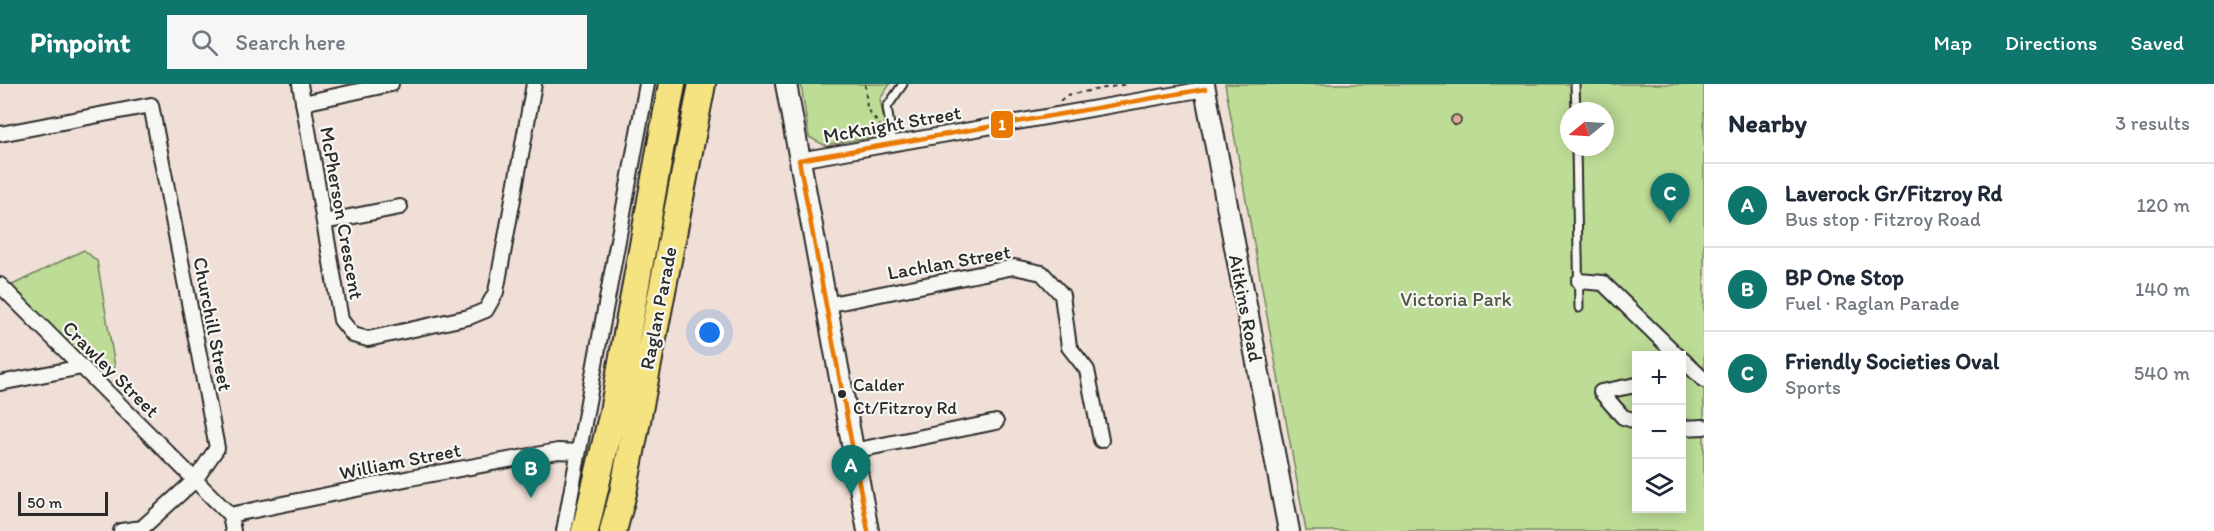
<!DOCTYPE html>
<meta charset="utf-8">
<style>
:root{--surface:#fff;--page:#f6f6f7;--text:#1f2937;--muted:#747a83;--line:#e0e1e3;--accent:#0f766e}
body{margin:0;font-family:Itim,sans-serif;background:var(--page);color:var(--text)}
.controls{position:absolute;right:18px;bottom:18px;display:grid;overflow:hidden;border-radius:0px;box-shadow:0 3px 15px #0003}
.controls button{width:54px;height:54px;display:grid;place-items:center;padding:0;border:0;border-bottom:2px solid var(--line);background:var(--surface);color:var(--text);font:30px sans-serif}
.compass{position:absolute;left:1560px;top:18px;width:54px;height:54px;border-radius:50%;background:var(--surface);box-shadow:0 3px 15px #0003;rotate:252deg}
.scale{position:absolute;left:18px;bottom:15px;width:90px;box-sizing:border-box;padding-left:6px;border:3px solid #2b2b2b;border-top:0;font-size:16px;line-height:21px;white-space:nowrap;color:#2b2b2b;-webkit-text-stroke:4px #f6f6f2;paint-order:stroke}
.you{position:absolute;left:710px;top:249px;width:21px;height:21px;margin:-15px;border:4px solid #fff;border-radius:50%;background:#1a73e8;box-shadow:0 0 0 9px #1a73e833}
.badge{display:grid;place-items:center;width:39px;height:39px;border-radius:50%;background:var(--accent);color:#fff;font-size:20px;font-weight:700}
.pin{position:absolute;translate:-50% -50px;filter:drop-shadow(0 2px 3px #0008)}
.pin::after{content:'';position:absolute;top:32px;width:21px;height:18px;background:inherit;clip-path:polygon(0 0,100% 0,50% 100%)}
.list{margin:0;padding:0;list-style:none}
h2{display:flex;justify-content:space-between;align-items:center;height:78px;margin:0;padding:0 24px;font-size:26px}
h2 small{font-size:20px;font-weight:400;color:var(--muted)}
.list li{display:grid;grid-template-columns:39px 1fr auto;gap:18px;align-items:center;box-sizing:border-box;height:84px;padding:0 24px;border-top:2px solid var(--line)}
.list b{display:block;font-size:22px;white-space:nowrap}
.list p{margin:0;font-size:20px;white-space:nowrap;color:var(--muted)}
.list em{font-size:20px;font-style:normal;color:var(--muted)}
.icon{flex:none;width:33px;height:33px;fill:none;stroke:currentColor;stroke-width:2;stroke-linecap:round;stroke-linejoin:round}
.map{position:relative;flex:none;width:1704px;height:447px;overflow:hidden}
header{display:flex;align-items:center;gap:36px;box-sizing:border-box;height:84px;padding:0 30px;background:var(--accent);color:#fff}
header strong{font-size:28px}
nav{display:flex;gap:33px;margin-inline-start:auto;font-size:21px}
.search{width:420px;height:54px;background:var(--page);display:flex;align-items:center;gap:15px;box-sizing:border-box;padding:0 21px;border-radius:0px;color:var(--muted);font-size:22px}
main{display:flex}
aside{flex:1;background:var(--surface)}
.map>svg:first-child{display:block}
.green{fill:#bddd96;stroke:#748460;stroke-width:1.5;fill-rule:evenodd}
.building{fill:#dfa896;stroke:#2b2b2b;stroke-width:1.5}
.lines{fill:none;stroke-linecap:round;stroke-linejoin:round}
.lane-casing{stroke:#2b2b2b;stroke-width:11}
.street-casing{stroke:#2b2b2b;stroke-width:18}
.secondary-casing{stroke:#2b2b2b;stroke-width:24}
.highway-casing{stroke:#2b2b2b;stroke-width:30}
.path{stroke:#2b2b2b;stroke-width:2;stroke-dasharray:4.5 4.5;stroke-linecap:butt}
.lane{stroke:#f6f6f2;stroke-width:7}
.street{stroke:#f6f6f2;stroke-width:14}
.secondary{stroke:#f6f6f2;stroke-width:20}
.highway{stroke:#f5e381;stroke-width:26}
.bus-1-casing{stroke:#f6f6f2;stroke-width:9}
.bus-1{stroke:#ea7904;stroke-width:4.5}
.bus-dot{fill:#2b2b2b;stroke:#f6f6f2;stroke-width:2}
.labels{text-anchor:middle;stroke-width:4.5;stroke-linejoin:round;paint-order:stroke}
.bus-label{font-size:18px;fill:#2b2b2b;stroke:#f6f6f2;text-anchor:start}
.street-label{font-size:20px;fill:#2b2b2b;stroke:#f6f6f2}
.park-label{font-size:20px;fill:#505846;stroke:#f6f6f2}
.line-badge{stroke:#f6f6f2;stroke-width:2}
.badge-label{font-size:16px;text-anchor:middle;font-weight:bold;fill:#fff}
</style>
<header>
<strong>Pinpoint</strong>
<div class="search"><svg class="icon" aria-label="search" viewBox="0 0 24 24"><circle cx="10" cy="10" r="6"/><path d="M15 15l6 6"/></svg>Search here</div>
<nav><a>Map</a><a>Directions</a><a>Saved</a></nav>
</header>
<main>
<div class="map">
<svg width="1704" height="447" viewBox="0 0 1704 447">
<rect width="100%" height="100%" fill="#efdfd6"/>
<filter id="ink" filterUnits="userSpaceOnUse"><feTurbulence type="fractalNoise" baseFrequency=".0167" numOctaves="2"/><feDisplacementMap in="SourceGraphic" scale="12" xChannelSelector="R" yChannelSelector="G"/><feConvolveMatrix kernelMatrix="1 2 1 2 8 2 1 2 1" color-interpolation-filters="sRGB"/></filter>
<g filter="url(#ink)">
<path class="green" d="M801 0H890L880 15 887 51 824 61 809 53Z
M1225 0H1704V447H1306ZM1569 27H1605V63H1569ZM1636 272H1682V424H1636Z
M84 166 97 177 115 283 99 300 4 205Z"/>
<path class="building" d="M1451 36a5 5 0 1 1 10 0a5 5 0 1 1-10 0Z"/>
<g class="lines">
<defs>
<path id="lane" d="M1575 0 1576 27
M893 60 887 23 903 0
M1576 63 1579 224"/>
<path id="street" d="M300 0 341 236 353 251 368 255 469 233 486 226 496 208 534 0
M303 19 391 0
M0 50 151 21 217 364 195 396 142 444 121 447
M799 76 1205 5
M324 138 400 123
M1579 197 1603 199 1678 272
M0 201 230 431 233 447
M826 221 1014 183 1042 189 1062 211 1069 263 1087 286 1101 356
M1682 275 1704 296
M0 299 82 283
M1636 301 1601 308 1623 333 1636 337
M1682 344 1704 343
M853 367 996 338
M230 431 410 394 558 367 578 368
M564 447 647 0"/>
<path id="secondary" d="M786 0 868 447
M1204 0 1289 447"/>
<path id="highway" d="M585 447 613 328 672 0
M613 447 623 409 702 0"/>
</defs>
<use href="#lane" class="lane-casing"/>
<use href="#street" class="street-casing"/>
<use href="#secondary" class="secondary-casing"/>
<use href="#highway" class="highway-casing"/>
<path class="path" d="M865 0 867 25 881 43
M1060 17 1067 11 1127 0"/>
<use href="#lane" class="lane"/>
<use href="#street" class="street"/>
<use href="#secondary" class="secondary"/>
<use href="#highway" class="highway"/>
<defs>
<path id="bus-1" d="M799 76 1205 5
M799 76 868 447"/>
</defs>
<use href="#bus-1" class="bus-1-casing"/>
<use href="#bus-1" class="bus-1"/>
</g>
</g>
<circle class="bus-dot" cx="842" cy="310" r="5"/>
<g class="labels">
<g class="bus-label">
<text x="853" y="307">Calder<tspan x="853" dy="23">Ct/Fitzroy Rd</tspan></text>
</g>
<g class="street-label">
<text transform="translate(892 40) rotate(-10)" y="7">McKnight Street</text>
<text transform="translate(342 129) rotate(80)" y="7">McPherson Crescent</text>
<text transform="translate(949 178) rotate(-10)" y="7">Lachlan Street</text>
<text transform="translate(658 224) rotate(-79)" y="7">Raglan Parade</text>
<text transform="translate(1246 224) rotate(79)" y="7">Aitkins Road</text>
<text transform="translate(213 240) rotate(79)" y="7">Churchill Street</text>
<text transform="translate(111 285) rotate(45)" y="7">Crawley Street</text>
<text transform="translate(400 377) rotate(-11)" y="7">William Street</text>
</g>
<g class="park-label">
<text x="1456" y="222">Victoria Park</text>
</g>
</g>
<rect class="line-badge" x="990" y="26" width="24" height="29" rx="6" fill="#ea7904"/>
<g class="badge-label">
<text x="1002" y="46">1</text>
</g>
</svg>
<div class="controls">
<button>+</button>
<button>−</button>
<button><svg class="icon" aria-label="layers" viewBox="0 0 24 24"><path d="M12 4l9 5-9 5-9-5zM3 14l9 5 9-5"/></svg></button>
</div>
<svg class="compass" viewBox="-18 -18 36 36"><path d="M0-13l5 13h-10z" fill="#e53935"/><path d="M0 13l5-13h-10z" fill="#747a83"/></svg>
<div class="scale">50 m</div>
<div class="you"></div>
<div class="pin badge" style="left:851px;top:411px">A</div>
<div class="pin badge" style="left:531px;top:414px">B</div>
<div class="pin badge" style="left:1670px;top:139px">C</div>
</div>
<aside>
<h2>Nearby<small>3 results</small></h2>
<ul class="list">
<li><span class="badge">A</span><div><b>Laverock Gr/Fitzroy Rd</b><p>Bus stop · Fitzroy Road</p></div><em>120 m</em></li>
<li><span class="badge">B</span><div><b>BP One Stop</b><p>Fuel · Raglan Parade</p></div><em>140 m</em></li>
<li><span class="badge">C</span><div><b>Friendly Societies Oval</b><p>Sports</p></div><em>540 m</em></li>
</ul>
</aside>
</main>
